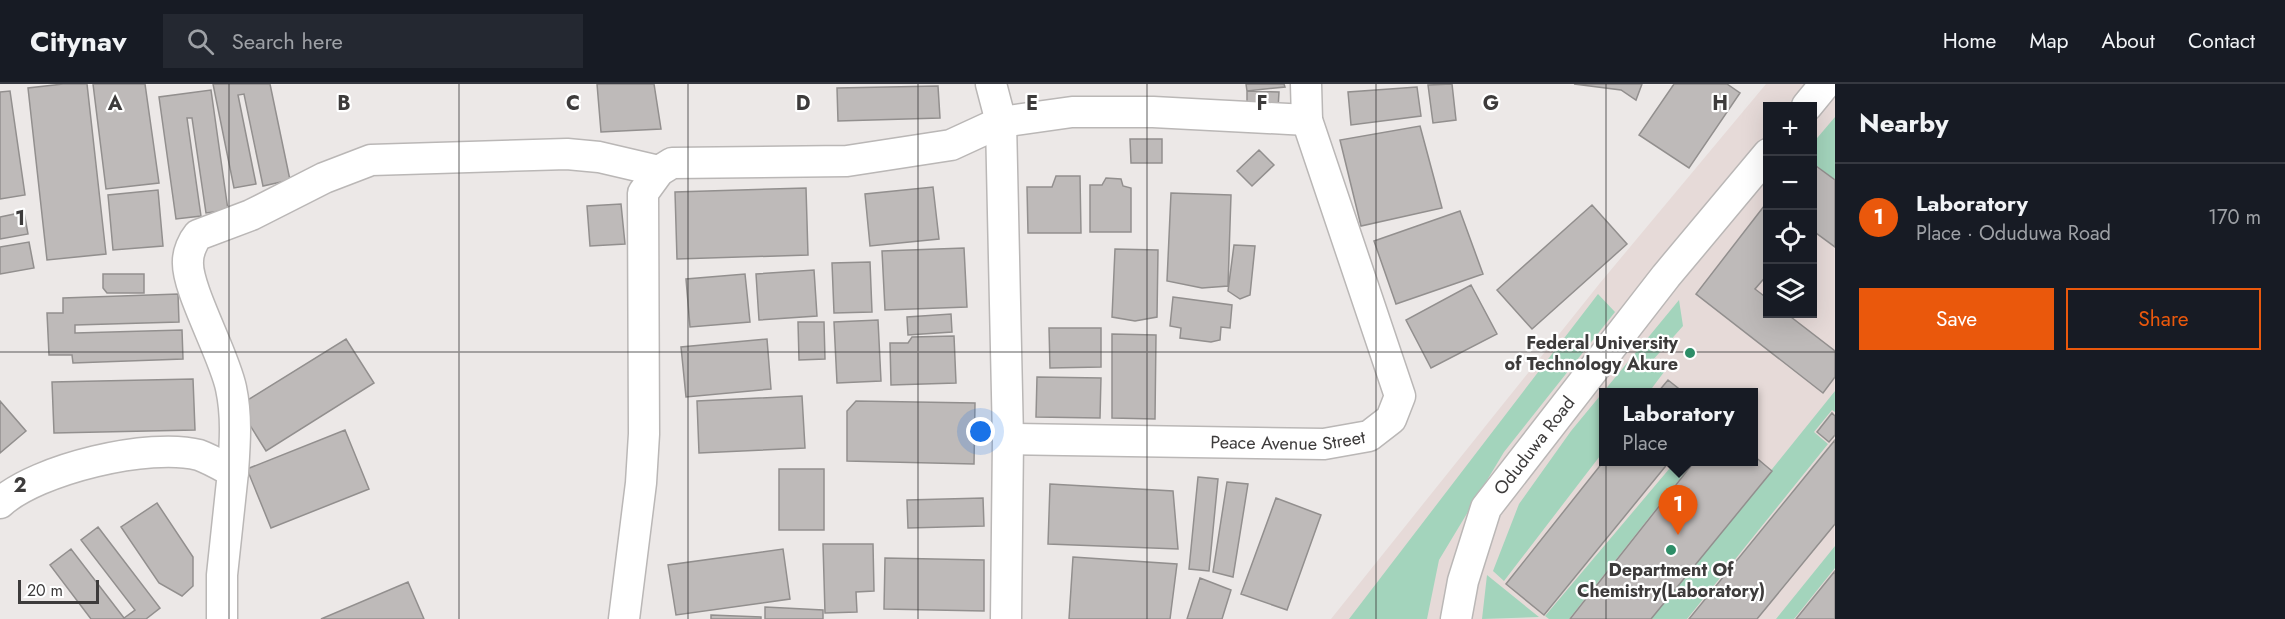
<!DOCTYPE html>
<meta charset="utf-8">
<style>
:root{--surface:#171b24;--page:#242831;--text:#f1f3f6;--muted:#9ea1a6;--line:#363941;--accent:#ea580c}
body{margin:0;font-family:Jost,sans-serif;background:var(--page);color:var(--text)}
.controls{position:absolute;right:18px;top:18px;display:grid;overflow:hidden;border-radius:0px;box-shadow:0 6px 24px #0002}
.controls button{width:54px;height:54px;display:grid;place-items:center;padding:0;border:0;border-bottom:2px solid var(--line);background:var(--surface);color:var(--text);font:30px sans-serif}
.scale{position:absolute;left:18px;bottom:15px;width:81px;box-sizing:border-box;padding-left:6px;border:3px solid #3d3b3b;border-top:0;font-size:16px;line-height:21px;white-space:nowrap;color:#3d3b3b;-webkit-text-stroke:4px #fff;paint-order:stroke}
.you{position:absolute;left:981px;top:348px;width:21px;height:21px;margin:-15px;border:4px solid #fff;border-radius:50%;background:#1a73e8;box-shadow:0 0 0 9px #1a73e833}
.badge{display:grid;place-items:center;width:39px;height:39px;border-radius:50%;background:var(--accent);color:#fff;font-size:20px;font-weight:700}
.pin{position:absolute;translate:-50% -50px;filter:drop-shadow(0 2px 3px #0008)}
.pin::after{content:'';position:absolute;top:32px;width:21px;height:18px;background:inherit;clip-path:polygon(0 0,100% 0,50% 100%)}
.popup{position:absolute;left:1599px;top:304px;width:159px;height:78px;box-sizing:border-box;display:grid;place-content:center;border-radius:0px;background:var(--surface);filter:drop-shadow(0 2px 4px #0005);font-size:20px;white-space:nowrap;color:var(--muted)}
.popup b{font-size:22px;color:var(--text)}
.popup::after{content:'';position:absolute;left:50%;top:100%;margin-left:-12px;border:12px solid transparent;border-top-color:var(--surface)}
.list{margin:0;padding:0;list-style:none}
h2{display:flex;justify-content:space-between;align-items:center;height:78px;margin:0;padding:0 24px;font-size:26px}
h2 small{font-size:20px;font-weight:400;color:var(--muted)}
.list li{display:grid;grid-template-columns:39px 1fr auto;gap:18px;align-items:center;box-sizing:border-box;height:108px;padding:0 24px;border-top:2px solid var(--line)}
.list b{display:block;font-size:22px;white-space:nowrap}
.list p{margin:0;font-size:20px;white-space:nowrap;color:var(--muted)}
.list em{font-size:20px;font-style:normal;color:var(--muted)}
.actions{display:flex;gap:12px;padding:18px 24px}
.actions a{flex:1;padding:14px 0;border:2px solid var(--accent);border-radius:0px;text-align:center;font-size:21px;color:var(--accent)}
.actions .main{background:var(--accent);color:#fff}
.icon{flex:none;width:33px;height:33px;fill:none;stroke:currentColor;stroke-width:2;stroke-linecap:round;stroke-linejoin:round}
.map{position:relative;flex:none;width:1835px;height:535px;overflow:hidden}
header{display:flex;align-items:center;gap:36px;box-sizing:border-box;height:84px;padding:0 30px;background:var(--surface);border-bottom:2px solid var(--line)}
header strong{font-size:28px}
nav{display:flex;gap:33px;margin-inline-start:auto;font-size:21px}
.search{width:420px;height:54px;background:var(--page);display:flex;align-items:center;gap:15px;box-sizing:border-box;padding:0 21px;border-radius:0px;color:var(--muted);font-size:22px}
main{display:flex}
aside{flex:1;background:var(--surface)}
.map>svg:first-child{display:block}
.built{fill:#e6dad8;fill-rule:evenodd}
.green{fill:#a3d4bc}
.building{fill:#bebab9;stroke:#928f8e;stroke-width:1.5}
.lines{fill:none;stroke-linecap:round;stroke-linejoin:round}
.minor-casing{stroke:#bab7b6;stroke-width:33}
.minor{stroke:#fff;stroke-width:30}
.grid{fill:none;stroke:#3d3b3b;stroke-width:1.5;stroke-opacity:0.55}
.poi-dot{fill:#2d8e68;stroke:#fff;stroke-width:2}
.labels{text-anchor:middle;stroke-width:4.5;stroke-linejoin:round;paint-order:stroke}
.poi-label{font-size:18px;font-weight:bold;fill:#3d3b3b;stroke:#fff;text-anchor:end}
.street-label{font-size:18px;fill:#3d3b3b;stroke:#fff}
.grid-label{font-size:20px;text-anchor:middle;font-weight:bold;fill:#3d3b3b;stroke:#fff;stroke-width:4.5;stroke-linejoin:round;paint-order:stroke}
</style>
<header>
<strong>Citynav</strong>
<div class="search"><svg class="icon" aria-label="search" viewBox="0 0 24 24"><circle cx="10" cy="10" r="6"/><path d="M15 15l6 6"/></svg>Search here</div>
<nav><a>Home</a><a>Map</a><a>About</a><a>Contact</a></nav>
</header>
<main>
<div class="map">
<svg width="1835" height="535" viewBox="0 0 1835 535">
<rect width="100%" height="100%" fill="#ece8e7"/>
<path class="built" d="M1766 0H1835V535H1331L1600 199ZM1768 22H1812V230H1768ZM1603 308H1753V378H1603Z"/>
<path class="green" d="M1835 33V96L1813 79 1812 60Z
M1598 210 1615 228 1504 368 1439 476 1427 535H1349Z
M1679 216 1683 242 1652 277 1664 288 1649 308H1603V368L1504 497 1493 487 1519 420 1571 347Z
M1835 307V328L1832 326 1814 348 1828 360 1687 535H1651Z
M1675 378H1693L1569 535H1549L1545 532Z
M1835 462V484L1794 535H1776Z
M1487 491 1539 533 1482 535Z"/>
<path class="building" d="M63 0H87L106 170 47 176 28 4Z
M93 0H145L159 99 106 105Z
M213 0H270L290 96 263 102 244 10 238 11 256 100 234 104Z
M597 0H654L661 45 601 48Z
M1246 0H1284L1285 3 1247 7Z
M1452 0 1456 36 1433 39 1428 1Z
M1574 0H1642L1636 16 1621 6Z
M1674 0H1727L1740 9 1689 84 1639 51Z
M938 2 940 34 838 37 837 4Z
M1417 3 1421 32 1351 41 1348 8Z
M211 6 228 126 206 129 192 34H187L201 132 176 135 159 13Z
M10 7 25 111 0 115V8Z
M1247 7 1279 8 1278 25 1247 24Z
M1420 42 1442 124 1361 142 1340 56Z
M1130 55H1162V79H1131Z
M1259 66 1274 81 1252 102 1237 87Z
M1812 79 1835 96V163L1812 146Z
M1056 92H1080L1081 149H1028L1027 103H1052Z
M1106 94 1121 95 1123 102 1131 104V148H1090V101H1102Z
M933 103 939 155 870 162 865 110Z
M806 104 808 171 677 175 675 108Z
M158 106 163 162 113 166 108 111Z
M1171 109 1231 111 1228 202 1202 204 1167 197Z
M1768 117V190L1755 205 1768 215V230H1787L1835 267V293L1823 309 1696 210Z
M621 120 625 160 590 162 587 122Z
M1592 121 1627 160 1532 245 1497 206Z
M1460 127 1483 190 1396 220 1374 157Z
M24 128 28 150 0 155V133Z
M29 158 34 184 0 190V163Z
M1234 161 1255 162 1250 211 1240 215 1228 207Z
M964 164 967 223 885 226 882 167Z
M1115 165 1158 166 1157 233 1135 237 1112 233Z
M870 178 872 228 834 229 832 179Z
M814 186 817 232 759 236 756 190Z
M103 190H144V209H107L103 204Z
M745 190 750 238 690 243 686 195Z
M1471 201 1497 250 1431 284 1406 236Z
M178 210 179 238 75 241V249L182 246 183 275 73 279 72 271H49L47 229H63V214Z
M1173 213 1232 221 1230 244 1221 243 1220 256 1211 258 1180 254 1181 244 1170 242Z
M951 230 952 248 908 251 907 233Z
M878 236 881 297 837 299 834 238Z
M798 238H824L825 275 799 276Z
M1049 244H1101V283L1050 284Z
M1112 250 1156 251 1155 335 1112 334Z
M954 252 956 299 891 301 890 259H908L912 253Z
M346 255 374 299 266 367 238 322Z
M767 255 771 305 686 313 681 263Z
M1037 293 1101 294 1100 334 1036 333Z
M193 295 195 346 54 349 52 298Z
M1668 296 1683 308H1658Z
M802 312 805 364 699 369 697 317Z
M0 317 26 347 0 369Z
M856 317 975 319 974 380 847 377V327Z
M1832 329 1835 332V351L1829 358 1817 348Z
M345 346 369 405 271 444 247 385Z
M1835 356V440L1757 535H1689Z
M1753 371 1772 387 1651 535H1570L1694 378H1753Z
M1603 378H1669L1544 531 1506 500Z
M779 385H824V446H779Z
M1198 393 1218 395 1209 487 1189 485Z
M1227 398 1248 400 1233 493 1213 488Z
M1050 400 1173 407 1178 465 1048 460Z
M983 414 984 442 908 444 907 416Z
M1276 414 1321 431 1287 526 1241 510Z
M157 419 193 473V502L182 512 159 499 121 443Z
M98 443 160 524 146 535H91L50 481 71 465 124 534 135 526 81 456Z
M823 460H873L874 507 856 508 857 528 825 529Z
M783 465 790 515 676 531 668 481Z
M1073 473 1177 480 1170 535H1069Z
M885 474 984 476V527L884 525Z
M1835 487V535H1796Z
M1200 494 1231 506 1222 535H1187Z
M408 498 424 535H321Z
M765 523 823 526V535H765Z
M711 531 761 533V535H711Z"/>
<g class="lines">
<defs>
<g id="minor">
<path d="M991 0 1001 38 1008 355 1006 535"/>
<path d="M1807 22 1825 0"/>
<path id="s1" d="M1008 355 1324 360 1369 352 1391 335 1400 312 1307 36 1306 0"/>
<path d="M233 388C235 359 237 332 231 304 224 270 186 204 188 177 188 168 193 157 198 151L251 131 324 94 371 76 567 70 599 73 659 87"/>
<path d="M0 419C37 385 150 358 199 371 210 375 222 382 233 388L222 491V535"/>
<path d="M624 535 641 399 644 350 643 109 659 87 672 79 847 77 951 61 1001 38 1072 28H1153L1307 36"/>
<path id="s2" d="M1456 535 1463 497 1486 424 1666 192 1768 70"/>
</g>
</defs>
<use href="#minor" class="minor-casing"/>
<use href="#minor" class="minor"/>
</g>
<path class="grid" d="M229 0V535M459 0V535M688 0V535M918 0V535M1147 0V535M1376 0V535M1606 0V535M0 268H1835"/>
<g class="poi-dot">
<circle cx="1690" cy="269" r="6"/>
<circle cx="1671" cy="466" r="6"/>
</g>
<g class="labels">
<g class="poi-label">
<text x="1678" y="265">Federal University<tspan x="1678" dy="21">of Technology Akure</tspan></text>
<text x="1671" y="492" text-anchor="middle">Department Of<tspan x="1671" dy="21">Chemistry(Laboratory)</tspan></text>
</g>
<g class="street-label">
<text dy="6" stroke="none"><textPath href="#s1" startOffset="280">Peace Avenue Street</textPath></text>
<text dy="6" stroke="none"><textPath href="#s2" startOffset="194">Oduduwa Road</textPath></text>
</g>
</g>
<g class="grid-label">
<text x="115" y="26">A</text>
<text x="344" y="26">B</text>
<text x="573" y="26">C</text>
<text x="803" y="26">D</text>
<text x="1032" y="26">E</text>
<text x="1262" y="26">F</text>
<text x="1491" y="26">G</text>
<text x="1720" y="26">H</text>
<text x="20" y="141">1</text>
<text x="20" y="408">2</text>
</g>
</svg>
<div class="controls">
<button>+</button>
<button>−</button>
<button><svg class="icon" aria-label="locate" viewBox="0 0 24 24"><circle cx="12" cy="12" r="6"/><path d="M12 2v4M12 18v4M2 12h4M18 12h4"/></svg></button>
<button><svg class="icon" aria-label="layers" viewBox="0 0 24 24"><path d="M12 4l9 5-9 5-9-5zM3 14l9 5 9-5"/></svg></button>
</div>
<div class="scale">20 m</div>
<div class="you"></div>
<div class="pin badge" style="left:1678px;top:451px">1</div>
<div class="popup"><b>Laboratory</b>Place</div>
</div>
<aside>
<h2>Nearby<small></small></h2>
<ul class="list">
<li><span class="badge">1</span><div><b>Laboratory</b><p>Place · Oduduwa Road</p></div><em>170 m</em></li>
</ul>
<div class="actions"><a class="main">Save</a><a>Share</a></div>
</aside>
</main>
